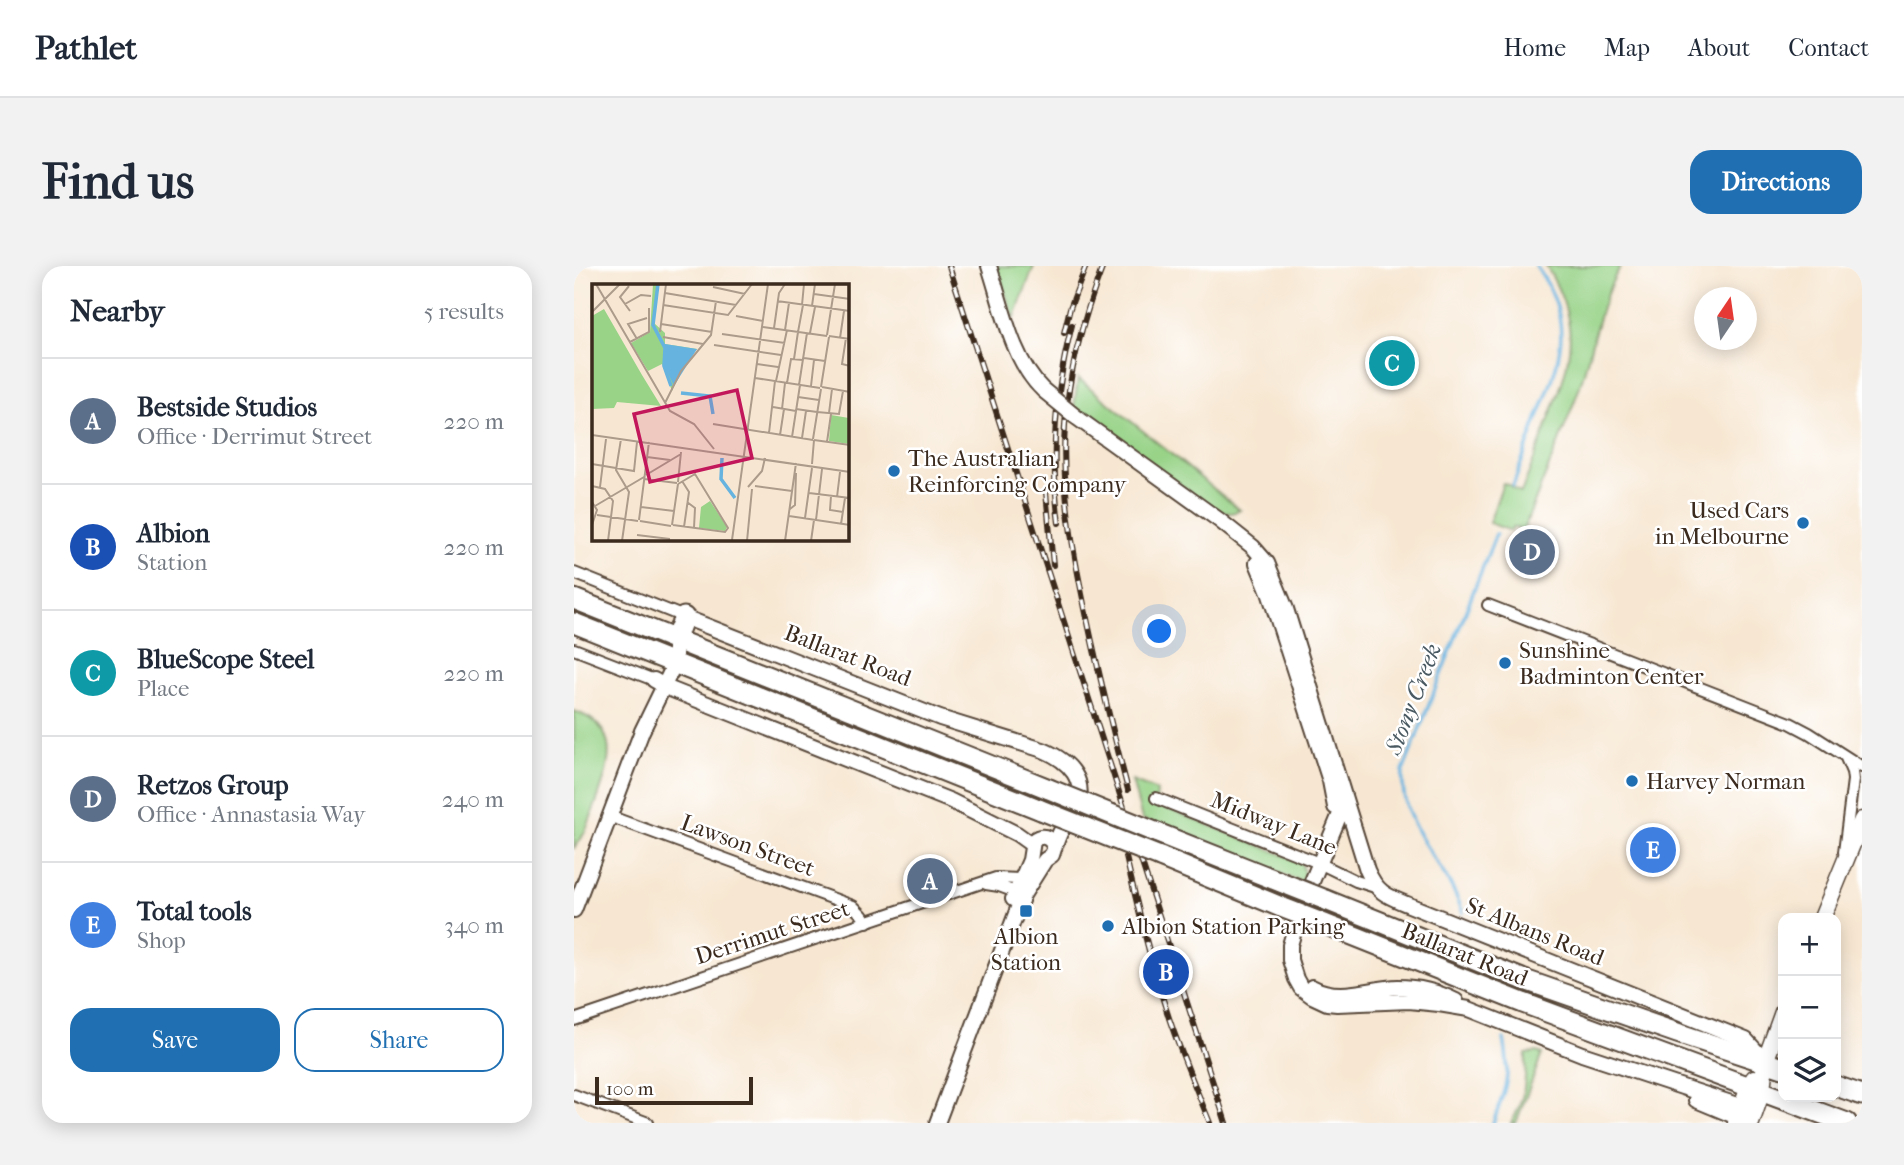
<!DOCTYPE html>
<meta charset="utf-8">
<style>
:root{--surface:#fff;--page:#f2f2f3;--text:#1f2937;--muted:#747a83;--line:#e0e1e3;--accent:#1f6fb2}
body{margin:0;font-family:"IM FELL French Canon",serif;background:var(--page);color:var(--text)}
.controls{position:absolute;right:21px;bottom:21px;display:grid;overflow:hidden;border-radius:14px;box-shadow:0 4px 18px #0003}
.controls button{width:63px;height:63px;display:grid;place-items:center;padding:0;border:0;border-bottom:2px solid var(--line);background:var(--surface);color:var(--text);font:35px sans-serif}
.compass{position:absolute;left:1120px;top:21px;width:63px;height:63px;border-radius:50%;background:var(--surface);box-shadow:0 4px 18px #0003;rotate:13deg}
.scale{position:absolute;left:21px;bottom:18px;width:158px;box-sizing:border-box;padding-left:7px;border:4px solid #3b2a1e;border-top:0;font-size:19px;line-height:24px;white-space:nowrap;color:#3b2a1e;-webkit-text-stroke:5px #fff;paint-order:stroke}
.you{position:absolute;left:586px;top:366px;width:24px;height:24px;margin:-18px;border:5px solid #fff;border-radius:50%;background:#1a73e8;box-shadow:0 0 0 10px #1a73e833}
.badge{display:grid;place-items:center;width:46px;height:46px;border-radius:50%;background:var(--accent);color:#fff;font-size:23px;font-weight:700}
.pin{position:absolute;translate:-50% -50%;border:4px solid #fff;box-shadow:0 2px 7px #0006}
.list{margin:0;padding:0;list-style:none}
h2{display:flex;justify-content:space-between;align-items:center;height:91px;margin:0;padding:0 28px;font-size:30px}
h2 small{font-size:23px;font-weight:400;color:var(--muted)}
.list li{display:grid;grid-template-columns:46px 1fr auto;gap:21px;align-items:center;box-sizing:border-box;height:126px;padding:0 28px;border-top:2px solid var(--line)}
.list b{display:block;font-size:26px;white-space:nowrap}
.list p{margin:0;font-size:23px;white-space:nowrap;color:var(--muted)}
.list em{font-size:23px;font-style:normal;color:var(--muted)}
.actions{display:flex;gap:14px;padding:21px 28px}
.actions a{flex:1;padding:16px 0;border:2px solid var(--accent);border-radius:21px;text-align:center;font-size:24px;color:var(--accent)}
.actions .main{background:var(--accent);color:#fff}
.icon{flex:none;width:38px;height:38px;fill:none;stroke:currentColor;stroke-width:2;stroke-linecap:round;stroke-linejoin:round}
.map{position:relative;flex:none;width:1288px;height:857px;overflow:hidden;border-radius:21px}
header{display:flex;align-items:center;gap:42px;box-sizing:border-box;height:98px;padding:0 35px;background:var(--surface);border-bottom:2px solid var(--line)}
header strong{font-size:33px}
nav{display:flex;gap:38px;margin-inline-start:auto;font-size:24px}
.intro{display:flex;align-items:center;justify-content:space-between;box-sizing:border-box;height:168px;padding:0 42px}
h1{margin:0;font-size:49px}
.button{padding:18px 32px;border-radius:21px;background:var(--accent);color:#fff;font-size:24px;font-weight:700}
main{display:flex;gap:42px;padding:0 42px}
aside{flex:1;background:var(--surface);border-radius:21px;box-shadow:0 4px 18px #0003}
.map>svg:first-child{display:block}
.green{fill:#98d388;stroke:#6a7e53;stroke-width:2}
.lines{fill:none;stroke-linecap:round;stroke-linejoin:round}
.stream{stroke:#66b3e0;stroke-width:3.5}
.street-casing{stroke:#574639;stroke-width:14}
.secondary-casing{stroke:#574639;stroke-width:18}
.primary-casing{stroke:#574639;stroke-width:19}
.highway-casing{stroke:#574639;stroke-width:23}
.street{stroke:#fff;stroke-width:10}
.secondary{stroke:#fff;stroke-width:14}
.primary{stroke:#fff;stroke-width:16}
.highway{stroke:#fff;stroke-width:19}
.rail-casing{stroke:#3b2a1e;stroke-width:6}
.rail{stroke:#fff;stroke-width:3.5;stroke-dasharray:10;stroke-linecap:butt}
.secondary-bridge-casing{stroke:#574639;stroke-width:18;stroke-linecap:butt}
.highway-bridge-casing{stroke:#574639;stroke-width:23;stroke-linecap:butt}
.secondary-bridge{stroke:#fff;stroke-width:14}
.highway-bridge{stroke:#fff;stroke-width:19}
.poi-dot{fill:#1f6fb2;stroke:#fff;stroke-width:2.5}
.labels{text-anchor:middle;stroke-width:5;stroke-linejoin:round;paint-order:stroke}
.poi-label{font-size:23px;fill:#3b2a1e;stroke:#fff;text-anchor:start}
.street-label{font-size:23px;fill:#3b2a1e;stroke:#fff}
.water-label{font-size:24px;font-style:italic;fill:#4a5a62;stroke:#fff}
.inset-river{fill:none;stroke:#66b3e0;stroke-width:3.5}
.inset-road{fill:none;stroke:#ac9b8a;stroke-width:2}
.view{fill:#c2185b;fill-opacity:0.15;stroke:#c2185b;stroke-width:3.5}
.inset-edge{fill:none;stroke:#3b2a1e;stroke-width:3.5}
</style>
<header>
<strong>Pathlet</strong>
<nav><a>Home</a><a>Map</a><a>About</a><a>Contact</a></nav>
</header>
<div class="intro"><h1>Find us</h1><a class="button">Directions</a></div>
<main>
<aside>
<h2>Nearby<small>5 results</small></h2>
<ul class="list">
<li><span class="badge" style="background:#5c6f8a">A</span><div><b>Bestside Studios</b><p>Office · Derrimut Street</p></div><em>220 m</em></li>
<li><span class="badge" style="background:#1a4fb4">B</span><div><b>Albion</b><p>Station</p></div><em>220 m</em></li>
<li><span class="badge" style="background:#0f9aa8">C</span><div><b>BlueScope Steel</b><p>Place</p></div><em>220 m</em></li>
<li><span class="badge" style="background:#5c6f8a">D</span><div><b>Retzos Group</b><p>Office · Annastasia Way</p></div><em>240 m</em></li>
<li><span class="badge" style="background:#3f7fe0">E</span><div><b>Total tools</b><p>Shop</p></div><em>340 m</em></li>
</ul>
<div class="actions"><a class="main">Save</a><a>Share</a></div>
</aside>
<div class="map">
<svg width="1288" height="857" viewBox="0 0 1288 857">
<rect width="100%" height="100%" fill="#fff"/>
<filter id="ink" filterUnits="userSpaceOnUse"><feTurbulence type="fractalNoise" baseFrequency=".0143" numOctaves="2"/><feDisplacementMap in="SourceGraphic" scale="14" xChannelSelector="R" yChannelSelector="G"/><feConvolveMatrix kernelMatrix="1 2 1 2 8 2 1 2 1" color-interpolation-filters="sRGB"/></filter>
<filter id="wash" filterUnits="userSpaceOnUse"><feTurbulence type="fractalNoise" baseFrequency=".00686" numOctaves="4" result="noise"/><feDisplacementMap in="SourceGraphic" scale="28" xChannelSelector="R" yChannelSelector="G"/><feGaussianBlur stdDeviation="1.57" result="paint"/><feColorMatrix in="noise" values="0 0 0 0 0 0 0 0 0 0 0 0 0 0 0 0 0 1.4 0 .05"/><feComposite in="paint" operator="in"/></filter>
<g filter="url(#wash)">
<rect width="100%" height="100%" fill="#f7e7d2"/>
<path class="green" d="M422 0H460L440 53Z
M972 0H1047C1025 34 1018 84 1005 123 988 171 967 218 949 265L939 261 937 265 915 257 929 217 938 220V222L947 227C957 201 967 176 976 150 999 91 1007 57 972 0Z
M504 112 666 244 658 247 643 246 500 141Z
M0 445C50 462 35 500 22 537 16 553 12 569 0 582Z
M558 515 583 525 582 538 727 596 730 607 728 616 568 553Z
M963 786 968 788 942 857H937C952 831 951 817 952 788Z"/>
<g class="lines">
<path class="stream" d="M939 220C947 198 955 175 963 153 986 96 1003 56 962 0
M889 647C885 636 881 626 875 616 854 581 825 549 829 505L922 268
M919 857C932 821 937 812 930 773"/>
</g>
</g>
<g filter="url(#ink)">
<g class="lines">
<defs>
<path id="street" d="M0 307 110 351
M914 339 1216 457 1235 467 1288 501
M0 383 80 414
M582 532 745 597 782 615 801 621
M35 550 279 640 288 649 293 656
M1270 586 1279 514 1278 506 1272 492
M412 618 425 620 447 628
M0 754 422 612 446 613
M0 829 74 857"/>
<path id="secondary" d="M415 0C428 39 438 95 469 124
M502 151 645 254 679 281 693 297 712 343 793 604C803 627 813 630 835 639L1172 774 1191 795
M683 297 695 326 756 515 761 541
M110 351 366 452 469 484C495 495 515 514 501 545 497 551 492 557 488 563 483 572 481 580 478 589L471 594 449 629 363 857
M80 414 96 423 377 535 443 568 457 578
M769 532 766 548 727 642 716 679V694L722 713 727 722 738 730 753 737 763 738 835 735 865 738 895 743 1008 788 1178 844
M439 633 456 594 459 575C467 568 476 570 480 580
M0 644 68 465 101 397V374
M738 721C765 736 796 722 824 721 844 721 864 726 882 735
M1122 834 1175 856"/>
<path id="primary" d="M1248 652 1288 554
M1162 857 1175 821 1180 812
M1177 857 1188 825 1191 796 1209 746"/>
<path id="highway" d="M0 333 475 523
M0 357 467 544
M101 374 110 351
M581 566 714 619
M586 591 707 641
M752 634 948 713 1103 767 1209 802
M743 655 949 737 1273 857
M1262 820 1288 829"/>
</defs>
<use href="#street" class="street-casing"/>
<use href="#secondary" class="secondary-casing"/>
<use href="#primary" class="primary-casing"/>
<use href="#highway" class="highway-casing"/>
<use href="#street" class="street"/>
<use href="#secondary" class="secondary"/>
<use href="#primary" class="primary"/>
<use href="#highway" class="highway"/>
<defs>
<path id="rail" d="M375 0 652 857
M529 0C509 52 495 104 491 159 487 219 498 280 510 338 523 401 538 462 554 524
M490 67 496 42 512 0
M472 226 479 299
M485 257C476 190 481 125 498 59
M540 540C557 611 572 683 595 752 607 788 622 822 636 857"/>
</defs>
<use href="#rail" class="rail-casing"/>
<use href="#rail" class="rail"/>
<defs>
<path id="secondary-bridge" d="M469 124 502 151"/>
<path id="highway-bridge" d="M475 523 581 566
M467 544 586 591
M714 619 752 634
M707 641 743 655"/>
</defs>
<use href="#secondary-bridge" class="secondary-bridge-casing"/>
<use href="#highway-bridge" class="highway-bridge-casing"/>
<use href="#secondary-bridge" class="secondary-bridge"/>
<use href="#highway-bridge" class="highway-bridge"/>
</g>
</g>
<g class="poi-dot">
<circle cx="320" cy="205" r="7"/>
<circle cx="1229" cy="257" r="7"/>
<circle cx="931" cy="397" r="7"/>
<circle cx="1058" cy="515" r="7"/>
<rect x="445" y="638" width="14" height="14" rx="3.5"/>
<circle cx="534" cy="660" r="7"/>
</g>
<g class="labels">
<g class="poi-label">
<text x="334" y="200">The Australian<tspan x="334" dy="26">Reinforcing Company</tspan></text>
<text x="1215" y="252" text-anchor="end">Used Cars<tspan x="1215" dy="26">in Melbourne</tspan></text>
<text x="945" y="392">Sunshine<tspan x="945" dy="26">Badminton Center</tspan></text>
<text x="1072" y="523">Harvey Norman</text>
<text x="548" y="668">Albion Station Parking</text>
<text x="452" y="678" text-anchor="middle">Albion<tspan x="452" dy="26">Station</tspan></text>
</g>
<g class="street-label">
<text transform="translate(274 389) rotate(21)" y="8">Ballarat Road</text>
<text transform="translate(700 557) rotate(22)" y="8">Midway Lane</text>
<text transform="translate(174 579) rotate(20)" y="8">Lawson Street</text>
<text transform="translate(961 665) rotate(22)" y="8">St Albans Road</text>
<text transform="translate(198 666) rotate(-18)" y="8">Derrimut Street</text>
<text transform="translate(891 688) rotate(22)" y="8">Ballarat Road</text>
</g>
<g class="water-label">
<text transform="translate(839 433) rotate(-69)" y="8">Stony Creek</text>
</g>
</g>
<g transform="translate(18 18)">
<rect width="257" height="257" fill="#f7e7d2"/>
<path d="M61 0H67L62 39 73 49V60L105 65 88 86 80 107 70 80 56 87 39 59 58 48ZM12 25 50 91 69 122 25 118 22 124 0 125V32ZM239 131 257 134V160L237 157ZM118 217 135 243 133 247 107 244 109 223Z" fill="#98d388"/>
<path d="M73 60 105 65 82 102 72 81Z" fill="#66b3e0"/>
<path class="inset-river" d="M66 0 61 41 73 64 72 82 79 102M89 109 118 112 121 130M130 174 129 195 143 214"/>
<path class="inset-road" d="M4 0 78 127 102 140 122 165M37 2 28 13 38 27M121 3 153 10M73 9 144 21M222 10 258 15M185 17 258 27M33 20 49 11 59 12M71 21 136 31 160 0M210 21 212 0M220 22 223 0M0 28 28 0M144 32 171 37M69 40 120 48M171 43 235 52M182 44 187 9 193 0M193 46 197 19M68 48 74 0M206 48 211 21M218 49 223 23M130 50 193 59M235 51 243 0M237 52 258 55M71 53 111 60M248 54 252 27M254 54 250 80 258 82M45 55 36 40 55 34M38 58 57 48V24M122 61 189 71M212 74 233 77M202 75 206 48M165 80 186 83M163 94 228 104M184 97 195 46M195 99 199 75 211 76M207 101 215 49M219 102 222 76M229 103 237 53M230 103 258 108M206 113 227 116M73 119 89 87 119 51 124 17M181 123 204 127M190 125 193 99M204 125 225 128M225 128 247 130 251 107M237 129 240 105M121 140 221 156M177 149 183 97M0 151 258 188M188 151 192 125M200 153 208 101M210 154 214 127M29 155 24 186 37 208 30 257M221 155 229 105M222 156 258 161M235 158 239 130M55 173 78 176M0 180 42 187 45 158M220 180 222 156M54 191 89 170M52 195 85 199M90 197 97 208 92 243M86 198 89 168M0 202 13 205 21 217 16 257M163 202 200 207M8 203 14 155M156 203 170 187 173 174M217 209 258 214M239 212 238 226 251 228M245 213 248 188M0 218 5 226 0 241M95 218 103 224 102 244M3 222 52 193M49 223 82 227M198 225 203 221 204 189M5 231 46 237M197 232 258 241M213 234 220 184M47 236 57 158M224 236 230 185M48 237 79 242M249 240 253 214M80 241 86 200M81 241 133 248 136 244 103 190 86 200M45 251 78 255M140 256 176 0M155 257 160 205M193 257 204 179M219 257 222 236"/>
<path class="view" d="M145 106 160 174 58 198 42 130Z"/>
<rect width="257" height="257" class="inset-edge"/>
</g>
</svg>
<div class="controls">
<button>+</button>
<button>−</button>
<button><svg class="icon" aria-label="layers" viewBox="0 0 24 24"><path d="M12 4l9 5-9 5-9-5zM3 14l9 5 9-5"/></svg></button>
</div>
<svg class="compass" viewBox="-18 -18 36 36"><path d="M0-13l5 13h-10z" fill="#e53935"/><path d="M0 13l5-13h-10z" fill="#747a83"/></svg>
<div class="scale">100 m</div>
<div class="you"></div>
<div class="pin badge" style="left:356px;top:615px;background:#5c6f8a">A</div>
<div class="pin badge" style="left:592px;top:706px;background:#1a4fb4">B</div>
<div class="pin badge" style="left:818px;top:97px;background:#0f9aa8">C</div>
<div class="pin badge" style="left:958px;top:286px;background:#5c6f8a">D</div>
<div class="pin badge" style="left:1079px;top:584px;background:#3f7fe0">E</div>
</div>
</main>
